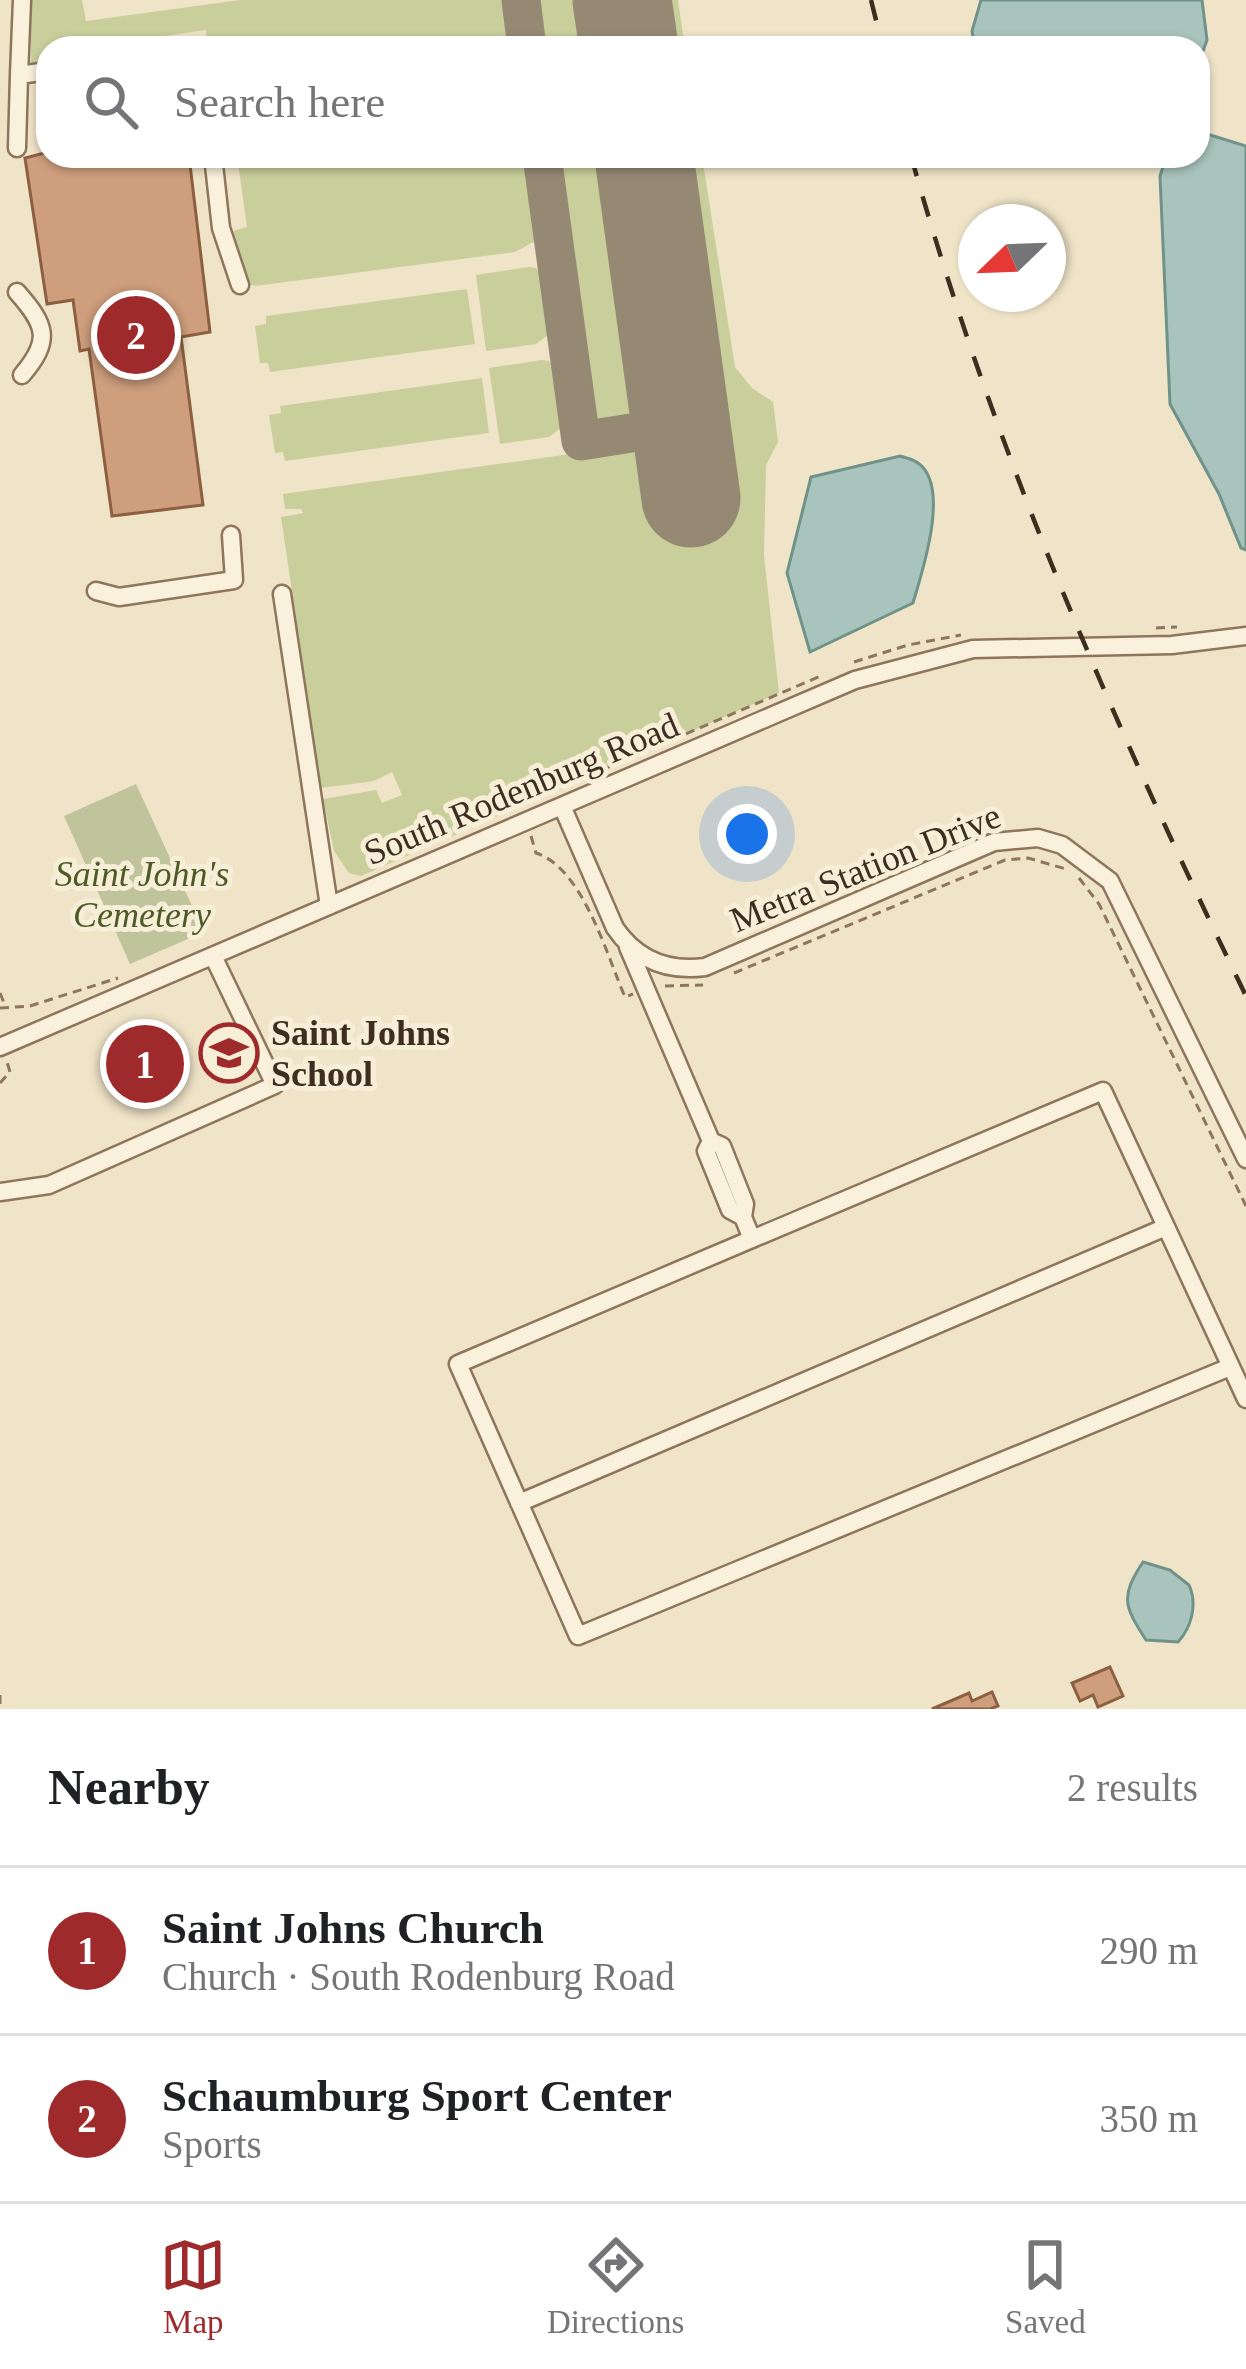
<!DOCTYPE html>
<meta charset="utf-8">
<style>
:root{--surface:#fff;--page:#f6f6f6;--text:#202124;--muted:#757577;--line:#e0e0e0;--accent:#9e2a2b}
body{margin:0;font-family:"Times New Roman",serif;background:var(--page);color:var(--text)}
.compass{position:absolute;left:958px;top:204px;width:108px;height:108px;border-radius:50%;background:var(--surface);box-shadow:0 3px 9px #0004;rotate:247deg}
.you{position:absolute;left:747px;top:834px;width:42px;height:42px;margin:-30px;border:9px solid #fff;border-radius:50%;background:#1a73e8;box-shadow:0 0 0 18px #1a73e833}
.badge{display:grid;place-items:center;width:78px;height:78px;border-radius:50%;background:var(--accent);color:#fff;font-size:39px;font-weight:700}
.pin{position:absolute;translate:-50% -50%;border:6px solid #fff;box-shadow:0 3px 12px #0006}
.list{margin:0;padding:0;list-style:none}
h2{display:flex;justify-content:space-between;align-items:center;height:156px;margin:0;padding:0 48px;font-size:51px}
h2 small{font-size:39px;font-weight:400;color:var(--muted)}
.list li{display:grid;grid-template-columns:78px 1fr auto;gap:36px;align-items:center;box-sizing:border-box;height:168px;padding:0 48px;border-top:3px solid var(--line)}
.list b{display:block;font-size:45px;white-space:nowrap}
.list p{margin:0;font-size:39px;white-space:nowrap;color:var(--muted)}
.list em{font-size:39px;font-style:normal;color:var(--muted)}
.icon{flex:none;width:66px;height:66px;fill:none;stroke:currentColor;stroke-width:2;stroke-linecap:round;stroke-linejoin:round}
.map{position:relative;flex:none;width:1246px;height:1709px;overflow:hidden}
.search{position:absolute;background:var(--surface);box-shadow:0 3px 9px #0004;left:36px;right:36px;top:36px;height:132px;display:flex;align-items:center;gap:30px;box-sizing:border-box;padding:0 42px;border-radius:36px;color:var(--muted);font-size:45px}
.sheet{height:492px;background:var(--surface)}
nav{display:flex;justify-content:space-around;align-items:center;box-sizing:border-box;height:168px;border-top:3px solid var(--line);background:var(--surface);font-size:33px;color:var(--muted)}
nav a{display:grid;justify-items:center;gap:6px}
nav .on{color:var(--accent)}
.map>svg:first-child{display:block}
.green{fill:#c9cf9b}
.cemetery{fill:#bfc49a}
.water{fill:#a9c4bc;stroke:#6f938a;stroke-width:3}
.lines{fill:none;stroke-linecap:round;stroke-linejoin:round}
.taxiway{stroke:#968974;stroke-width:39}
.runway{stroke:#968974;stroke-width:99}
.building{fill:#cf9f7d;stroke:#8d5f41;stroke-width:3}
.minor-casing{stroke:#8d765c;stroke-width:21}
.path{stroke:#8d765c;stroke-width:3;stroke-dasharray:9 6;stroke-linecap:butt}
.minor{stroke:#faf1dc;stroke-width:16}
.rail{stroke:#3d2e20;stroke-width:4.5;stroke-dasharray:21 21;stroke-linecap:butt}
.labels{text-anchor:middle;stroke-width:10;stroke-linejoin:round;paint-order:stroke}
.street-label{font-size:36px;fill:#3d2e20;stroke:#f7eed8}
.park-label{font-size:36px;font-style:italic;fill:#4d5a26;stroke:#f7eed8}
.poi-label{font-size:36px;font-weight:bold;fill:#3d2e20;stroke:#f7eed8;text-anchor:start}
</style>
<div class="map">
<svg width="1246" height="1709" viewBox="0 0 1246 1709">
<rect width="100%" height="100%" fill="#f0e4c8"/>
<path class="green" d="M31 0H82L86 21 240 0H508L515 48H221L218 42 206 43V30L83 48H48V53L39 55V65L31 68Z
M534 0H588L595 48H540Z
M657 0H678L685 48H664Z
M237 156H530L539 224 537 240 515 252 255 286 249 284 233 231 247 227Z
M555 156H609L641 392C635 416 613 432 591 414Z
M679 156H702L735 367 752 388 773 402 778 442 766 465 764 555 779 693 361 876 349 873 334 851 323 799 376 790 382 803 402 795 392 772 374 781 321 788 281 517 303 513 301 509H285L283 494 649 443 658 510 726 501Z
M529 267 536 268 545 280 551 333 536 344 486 351 476 275Z
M467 289 475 344 270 372 268 363H260L255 326 266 324V316Z
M542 360 549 361 558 373 565 425 549 437 500 444 489 368Z
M482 378 489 433 285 461 283 452 275 453 269 415 281 413 280 406Z"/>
<path class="cemetery" d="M136 784 204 932 130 964 64 816Z"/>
<path class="water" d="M981 0H1202L1207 40 1198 65V48H975L972 31Z
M1198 109 1207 134 1246 146V550L1241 548 1219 494 1170 404 1160 176 1164 164 1153 156H1198Z
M900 456C906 458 913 459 918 463 951 486 922 572 913 603L810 652 787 573 811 477Z
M1143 1562 1170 1570 1189 1585C1198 1605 1191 1628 1178 1642L1146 1640C1124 1606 1120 1597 1143 1562Z"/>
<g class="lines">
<path class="taxiway" d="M521 0 527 48
M542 156 581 441 681 425"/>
<path class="runway" d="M622 0 629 48
M644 156 691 498"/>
</g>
<path class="building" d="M48 152V156H189L210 332 181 337 203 505 112 516 89 349 80 351 73 300 47 304 25 158Z
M1110 1667 1123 1696 1098 1707 1093 1695 1080 1701 1072 1683Z
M992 1692 998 1706 990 1709H932L969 1693 972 1701Z"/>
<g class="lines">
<defs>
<path id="minor" d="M19 75 22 0
M17 148 19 75 48 71
M213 156 221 228 240 285
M17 292C46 325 52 340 22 375
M96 591 119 597 234 580 231 535
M282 594 329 906
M562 806 615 928C637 960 667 972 705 967L994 842 1038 838 1062 845 1110 881 1246 1159
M628 947 711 1141 722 1146 745 1204 743 1217 730 1210 706 1151 711 1141
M0 1047 855 680 973 649 1172 645 1246 636
M0 1192 49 1185 275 1085 213 956
M743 1217 752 1239 1103 1091 1246 1399
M752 1239 458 1364 578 1636 1230 1367
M519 1503 1166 1227"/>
</defs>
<use href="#minor" class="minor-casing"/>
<path class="path" d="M1156 628 1177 627
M854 662 908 645 961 635
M562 787 823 675
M531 836 536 853C583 868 607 956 625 997L633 994
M1079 878 1099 904 1246 1206
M734 973 1005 860 1028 858 1066 869
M665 986 703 985
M0 993 4 1003
M0 1008 30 1006 118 978
M0 1083 10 1072 7 1062
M0 1695V1709"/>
<use href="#minor" class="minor"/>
<path class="rail" d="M871 0 883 48
M911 156C993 449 1113 723 1246 996"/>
</g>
<defs>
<symbol id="school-ring" viewBox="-11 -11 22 22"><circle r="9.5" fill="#f7eed8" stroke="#9e2a2b" stroke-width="1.5"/><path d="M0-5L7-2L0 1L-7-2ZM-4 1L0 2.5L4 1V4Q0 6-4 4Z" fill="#9e2a2b"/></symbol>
</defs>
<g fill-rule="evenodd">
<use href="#school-ring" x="196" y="1020" width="66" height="66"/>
</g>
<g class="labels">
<g class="street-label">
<text transform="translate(521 788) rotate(-23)" y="13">South Rodenburg Road</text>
<text transform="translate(865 867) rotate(-22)" y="13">Metra Station Drive</text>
</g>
<g class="park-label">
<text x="142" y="886">Saint John's<tspan x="142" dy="41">Cemetery</tspan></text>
</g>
<g class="poi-label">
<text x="271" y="1045">Saint Johns<tspan x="271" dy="41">School</tspan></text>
</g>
</g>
</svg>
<svg class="compass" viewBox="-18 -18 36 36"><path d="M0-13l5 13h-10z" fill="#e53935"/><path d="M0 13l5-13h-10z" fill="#757577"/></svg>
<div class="you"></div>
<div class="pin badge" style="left:145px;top:1064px">1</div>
<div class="pin badge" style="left:136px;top:335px">2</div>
<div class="search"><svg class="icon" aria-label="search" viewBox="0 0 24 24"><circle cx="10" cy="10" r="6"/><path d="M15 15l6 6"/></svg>Search here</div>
</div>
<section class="sheet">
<h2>Nearby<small>2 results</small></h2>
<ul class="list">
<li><span class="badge">1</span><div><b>Saint Johns Church</b><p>Church · South Rodenburg Road</p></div><em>290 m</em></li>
<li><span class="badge">2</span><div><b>Schaumburg Sport Center</b><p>Sports</p></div><em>350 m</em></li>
</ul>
</section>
<nav>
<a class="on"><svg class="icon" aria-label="map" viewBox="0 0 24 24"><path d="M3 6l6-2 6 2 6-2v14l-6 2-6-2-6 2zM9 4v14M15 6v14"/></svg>Map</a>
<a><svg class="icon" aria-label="directions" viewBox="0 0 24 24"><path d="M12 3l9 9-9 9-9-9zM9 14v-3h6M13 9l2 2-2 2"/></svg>Directions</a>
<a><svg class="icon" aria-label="saved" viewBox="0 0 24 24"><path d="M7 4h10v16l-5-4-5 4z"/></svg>Saved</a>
</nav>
